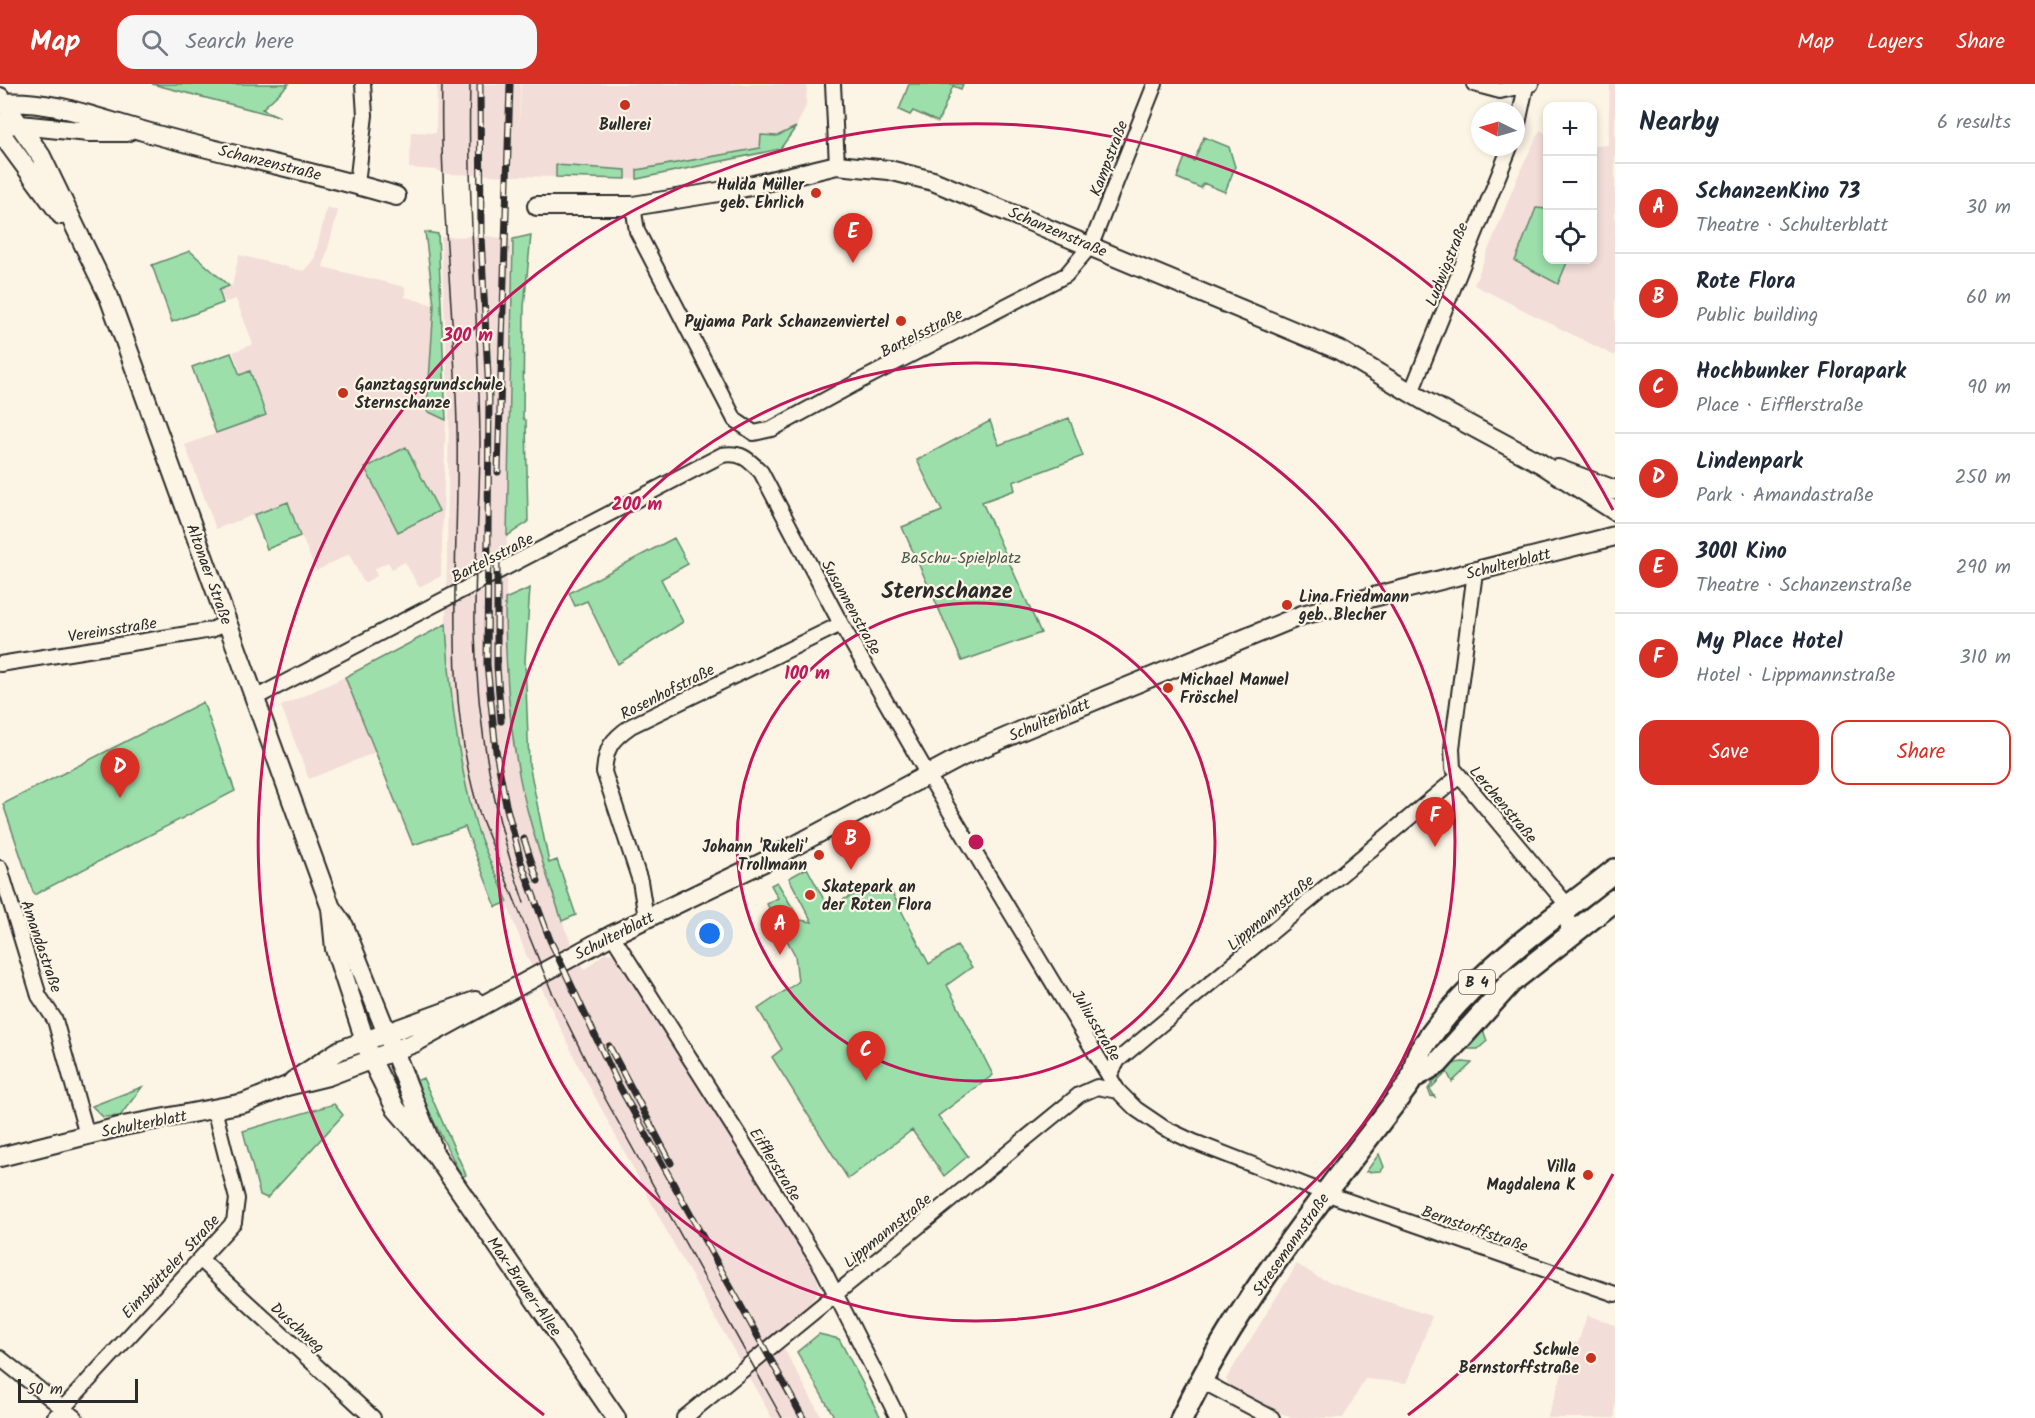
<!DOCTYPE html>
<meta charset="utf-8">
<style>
:root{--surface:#fff;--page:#f6f6f7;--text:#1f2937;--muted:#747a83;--line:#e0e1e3;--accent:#d93025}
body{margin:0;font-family:Kalam,sans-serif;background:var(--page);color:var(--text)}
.controls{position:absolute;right:18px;top:18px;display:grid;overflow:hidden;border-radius:12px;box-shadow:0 3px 9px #0003}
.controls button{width:54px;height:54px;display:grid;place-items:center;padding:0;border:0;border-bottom:2px solid var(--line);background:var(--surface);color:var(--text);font:30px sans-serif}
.compass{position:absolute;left:1471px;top:18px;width:54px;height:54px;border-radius:50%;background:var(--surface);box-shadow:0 3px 9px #0003;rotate:275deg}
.scale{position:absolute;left:18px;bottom:15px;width:120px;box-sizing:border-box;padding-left:6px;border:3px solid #2b2b2b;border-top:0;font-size:16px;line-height:21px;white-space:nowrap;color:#2b2b2b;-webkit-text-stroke:4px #fcf5e5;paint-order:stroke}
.you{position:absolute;left:710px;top:850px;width:21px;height:21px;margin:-15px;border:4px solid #fff;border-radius:50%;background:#1a73e8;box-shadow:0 0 0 9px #1a73e833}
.badge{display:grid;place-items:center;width:39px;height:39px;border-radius:50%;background:var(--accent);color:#fff;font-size:20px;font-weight:700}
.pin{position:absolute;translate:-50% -50px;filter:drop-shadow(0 2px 3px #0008)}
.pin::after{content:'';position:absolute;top:32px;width:21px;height:18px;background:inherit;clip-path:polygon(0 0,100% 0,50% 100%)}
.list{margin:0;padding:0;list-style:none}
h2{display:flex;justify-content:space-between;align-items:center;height:78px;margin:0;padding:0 24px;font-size:26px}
h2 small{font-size:20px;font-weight:400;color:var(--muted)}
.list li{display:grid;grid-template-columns:39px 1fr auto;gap:18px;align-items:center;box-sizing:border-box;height:90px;padding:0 24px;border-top:2px solid var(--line)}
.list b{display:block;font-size:22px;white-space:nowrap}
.list p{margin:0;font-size:20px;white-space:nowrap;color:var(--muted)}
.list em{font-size:20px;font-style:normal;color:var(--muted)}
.actions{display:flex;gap:12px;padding:18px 24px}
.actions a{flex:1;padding:14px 0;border:2px solid var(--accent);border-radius:18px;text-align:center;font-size:21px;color:var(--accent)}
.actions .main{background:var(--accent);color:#fff}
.icon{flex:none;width:33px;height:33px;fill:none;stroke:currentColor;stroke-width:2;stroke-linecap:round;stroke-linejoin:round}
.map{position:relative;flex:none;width:1615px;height:1334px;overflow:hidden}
header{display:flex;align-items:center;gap:36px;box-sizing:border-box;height:84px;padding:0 30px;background:var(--accent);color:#fff}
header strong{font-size:28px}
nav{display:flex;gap:33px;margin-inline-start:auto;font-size:21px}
.search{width:420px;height:54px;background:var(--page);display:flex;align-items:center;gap:15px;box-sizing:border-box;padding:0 21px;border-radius:18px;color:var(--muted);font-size:22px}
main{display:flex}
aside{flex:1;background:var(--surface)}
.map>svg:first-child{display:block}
.built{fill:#f2ddd8}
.green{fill:#9cdfab;stroke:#64856b;stroke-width:1.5}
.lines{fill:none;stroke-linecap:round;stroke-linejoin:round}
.street-casing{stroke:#2b2b2b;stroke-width:18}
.secondary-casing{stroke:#2b2b2b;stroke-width:22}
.primary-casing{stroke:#2b2b2b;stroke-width:26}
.street{stroke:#fcf5e5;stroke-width:14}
.secondary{stroke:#fcf5e5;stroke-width:18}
.primary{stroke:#fcf5e5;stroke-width:21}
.tram{stroke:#2b2b2b;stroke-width:1.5}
.rail-casing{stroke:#2b2b2b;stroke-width:7}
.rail{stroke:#fcf5e5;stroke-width:4.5;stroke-dasharray:14;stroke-linecap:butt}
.ring{fill:none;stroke:#c2185b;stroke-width:3}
.poi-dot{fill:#c8321e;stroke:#fcf5e5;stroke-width:2}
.labels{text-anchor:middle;stroke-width:4.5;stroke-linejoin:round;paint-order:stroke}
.shield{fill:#fcf5e5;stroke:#6a6863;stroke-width:1.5}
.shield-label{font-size:15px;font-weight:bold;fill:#2b2b2b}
.poi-label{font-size:16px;font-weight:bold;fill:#2b2b2b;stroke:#fcf5e5;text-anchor:end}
.street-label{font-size:16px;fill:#2b2b2b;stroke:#fcf5e5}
.park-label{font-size:16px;fill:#47584b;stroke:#fcf5e5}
.district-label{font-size:22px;font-weight:bold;fill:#2b2b2b;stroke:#fcf5e5}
.centre{fill:#c2185b;stroke:#fcf5e5;stroke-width:3}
.ring-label{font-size:18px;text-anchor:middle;font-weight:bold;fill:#c2185b;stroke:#fcf5e5;stroke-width:4.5;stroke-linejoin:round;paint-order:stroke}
</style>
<header>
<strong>Map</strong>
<div class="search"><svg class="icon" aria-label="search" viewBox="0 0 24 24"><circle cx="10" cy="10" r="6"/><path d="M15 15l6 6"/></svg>Search here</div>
<nav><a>Map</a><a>Layers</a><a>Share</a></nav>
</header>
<main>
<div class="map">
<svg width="1615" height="1334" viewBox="0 0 1615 1334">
<rect width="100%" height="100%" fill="#fcf5e5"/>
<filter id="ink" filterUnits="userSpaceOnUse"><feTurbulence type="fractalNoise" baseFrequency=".0167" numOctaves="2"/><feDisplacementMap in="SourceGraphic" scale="12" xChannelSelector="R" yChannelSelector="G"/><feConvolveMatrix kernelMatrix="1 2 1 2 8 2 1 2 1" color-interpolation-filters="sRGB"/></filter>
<g filter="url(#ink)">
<path class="built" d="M437 0H520L519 47 521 0H807L806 22 796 43 780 65 632 95 447 90 436 86 409 84 411 48 436 49Z
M1610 0H1615V272L1474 201 1521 85 1540 46 1547 50 1548 176H1592L1593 62 1608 61Z
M327 123 338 127 323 183 405 203V213L434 221 427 327 446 336 441 492 419 503 405 478 392 485 388 478 374 485 377 492 364 499 349 470 316 487 287 418 216 445 185 361 267 331 251 287 241 290 233 268 253 260 236 215 225 218 220 206 232 202 239 171 303 187 314 176Z
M486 152 511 155 505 585 528 727 565 845 584 886 605 869 615 870 817 1192 819 1204 815 1213 776 1250 822 1334H772L673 1159 578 981 527 873 465 709 451 642 446 541 449 328 441 153Z
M345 593 374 669 309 695 281 622Z
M1297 1180 1318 1193 1357 1208 1432 1232 1407 1299 1365 1295 1343 1334H1291L1230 1303 1226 1295Z
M1587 1231 1615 1241V1334H1547L1573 1258 1578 1259Z"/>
<path class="green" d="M152 0H289L262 25 280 33Z
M909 0H963L961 5 953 2 938 38 913 27 910 31 899 26Z
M796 43 780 65 637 95V86L760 64 761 51 777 52Z
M1204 53 1229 63 1235 83 1225 108 1203 99 1201 104 1177 94 1185 73 1194 77Z
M556 81 626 86V95L556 93Z
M1536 124 1547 125 1548 176H1568L1558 200 1515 177Z
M425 148 438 150 446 336 427 327 434 221Z
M531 151 524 223 523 334 526 337 528 438 507 452 513 155Z
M190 167 229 202 219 206 223 219 172 238 152 181Z
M231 269 240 291 250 287 266 331 216 349 192 283Z
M1069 334 1083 372 1013 398 1015 406 982 418 1041 549 962 577 902 443 942 427 917 376 990 337 999 361Z
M406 363 439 427 398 448 365 384Z
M288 418 300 452 267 465 254 431Z
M674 454 688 480 661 495 683 538 618 580 587 517 575 522 569 509Z
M530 504 525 576 529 680 549 779 557 776 576 831 562 837C545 785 526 733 517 679 507 624 505 570 505 515Z
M446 540C450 609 457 675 476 741 484 767 498 793 508 818L496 823 465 743 413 761 345 593Z
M203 618 235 707 34 811 3 720Z
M807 784 828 823 857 809 860 813 887 799 929 880 957 862 972 883 947 901 993 991 938 1032 968 1072 944 1092 912 1046 848 1095 772 973 782 965 758 925 798 898 795 871 767 820 778 814 771 801 777 798 800 836 812 838 789 794Z
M1497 893 1492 903 1455 943 1422 986C1437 950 1470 920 1497 893Z
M1482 943 1487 957 1478 965H1462Z
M1463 978 1472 979 1452 998 1447 988 1430 1005 1435 1013 1431 1012 1428 1005C1438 992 1444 979 1463 978Z
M423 994 466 1091 462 1093 414 998Z
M142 1003 120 1032 103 1033 92 1022Z
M334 1020 343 1031 267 1114 260 1111 243 1047Z
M1379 1070 1384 1083 1381 1087 1366 1088Z
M819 1250 839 1255 881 1334H835L797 1268Z"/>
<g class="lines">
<defs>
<path id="street" d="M833 0 837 81
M1474 0 1500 7 1531 0
M1516 49 1526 2
M357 100 365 31 363 0
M633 122 637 147 735 336 754 349 772 345 858 298 1066 191 1091 161 1155 0
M1411 309 1510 63
M1475 488 1452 664 1453 684 1568 822V853
M0 580 188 550 211 546 228 538
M255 614 722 371C742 368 748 375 761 388L841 540 928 691 1109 992 1118 1007 1136 1025 1164 1044 1194 1058 1325 1109 1615 1210
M0 784 39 912 55 936 87 1051
M646 834 640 797 604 688C606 663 611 656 631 642L841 540
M612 851 823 1185 898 1334
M1109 992 1118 976 1458 693
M201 1176 373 1334
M0 1274 75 1334
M1200 1296 1272 1334
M54 1334 234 1138 237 1115 214 1025
M684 1334 1079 1011 1097 1003 1118 1007"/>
<path id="secondary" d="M0 13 41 72 109 213 331 824 335 865 371 975 396 1025 434 1069 616 1334
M0 19C51 15 95 34 143 47 226 71 313 87 396 112
M0 39 89 48H127
M0 48 61 131
M537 122H633L737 105 837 81 889 86 933 97 1339 266 1423 316 1540 379 1615 427
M1558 385 1615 406
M332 825 344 842 432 1062
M293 997 340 966 475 917
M0 1073 123 1042 244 1019 287 1002 328 992 414 959 612 851 768 776 961 673 1023 646 1302 531 1615 452"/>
<path id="primary" d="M1412 994 1438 979 1511 898 1615 816
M1182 1334C1238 1215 1329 1106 1408 1001 1416 991 1414 977 1420 967 1434 945 1453 923 1472 904 1515 859 1567 825 1615 786"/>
</defs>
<use href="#street" class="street-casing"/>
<use href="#secondary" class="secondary-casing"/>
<use href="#primary" class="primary-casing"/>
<use href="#street" class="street"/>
<use href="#secondary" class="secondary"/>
<use href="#primary" class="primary"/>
<path class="tram" d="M442 0C439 115 455 229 457 344 460 476 440 603 480 731L551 906 601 1007 782 1334
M470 0C467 120 479 238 480 358 480 421 474 485 475 548 477 642 493 730 524 819"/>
<defs>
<path id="rail" d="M480 0 481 152 489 312 487 580 496 667 506 721 521 778 550 856 617 998 803 1334
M498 388 510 0
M497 475V583L501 637
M524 755 538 797
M609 962 671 1079"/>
</defs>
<use href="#rail" class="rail-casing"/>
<use href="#rail" class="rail"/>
</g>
</g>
<g class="ring">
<circle cx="976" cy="758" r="239"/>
<circle cx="976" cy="758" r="479"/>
<path d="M1613 1090A718 718 0 0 1 1408 1331M544 1331A718 718 0 1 1 1613 426"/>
</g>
<g class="poi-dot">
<circle cx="625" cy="21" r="6"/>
<circle cx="816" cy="109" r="6"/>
<circle cx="901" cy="237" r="6"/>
<circle cx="343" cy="309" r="6"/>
<circle cx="1287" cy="521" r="6"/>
<circle cx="1168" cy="604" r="6"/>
<circle cx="819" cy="771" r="6"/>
<circle cx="810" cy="811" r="6"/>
<circle cx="1588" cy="1091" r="6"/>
<circle cx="1591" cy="1274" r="6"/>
</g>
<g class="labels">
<rect class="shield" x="1459" y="886" width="36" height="24" rx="4.5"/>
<g class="shield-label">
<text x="1477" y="903">B 4</text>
</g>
<g class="poi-label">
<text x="625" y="46" text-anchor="middle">Bullerei</text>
<text x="804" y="106">Hulda Müller<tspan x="804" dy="18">geb. Ehrlich</tspan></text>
<text x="889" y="243">Pyjama Park Schanzenviertel</text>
<text x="355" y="306" text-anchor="start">Ganztagsgrundschule<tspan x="355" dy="18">Sternschanze</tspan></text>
<text x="1299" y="518" text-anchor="start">Lina Friedmann<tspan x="1299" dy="18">geb. Blecher</tspan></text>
<text x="1180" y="601" text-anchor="start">Michael Manuel<tspan x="1180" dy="18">Fröschel</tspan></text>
<text x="807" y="768">Johann 'Rukeli'<tspan x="807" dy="18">Trollmann</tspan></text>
<text x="822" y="808" text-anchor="start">Skatepark an<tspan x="822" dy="18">der Roten Flora</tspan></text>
<text x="1576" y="1088">Villa<tspan x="1576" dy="18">Magdalena K</tspan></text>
<text x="1579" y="1271">Schule<tspan x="1579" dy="18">Bernstorffstraße</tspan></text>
</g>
<g class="street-label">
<text transform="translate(1108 74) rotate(-69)" y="6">Kampstraße</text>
<text transform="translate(270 78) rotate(14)" y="6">Schanzenstraße</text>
<text transform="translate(1058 147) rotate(23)" y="6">Schanzenstraße</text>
<text transform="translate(1446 180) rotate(-68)" y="6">Ludwigstraße</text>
<text transform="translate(921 248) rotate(-27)" y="6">Bartelsstraße</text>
<text transform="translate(492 473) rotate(-27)" y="6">Bartelsstraße</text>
<text transform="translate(1508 479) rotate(-14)" y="6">Schulterblatt</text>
<text transform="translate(210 490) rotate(70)" y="6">Altonaer Straße</text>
<text transform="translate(852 523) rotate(61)" y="6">Susannenstraße</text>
<text transform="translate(112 545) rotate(-9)" y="6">Vereinsstraße</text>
<text transform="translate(667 607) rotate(-27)" y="6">Rosenhofstraße</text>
<text transform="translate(1049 635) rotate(-23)" y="6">Schulterblatt</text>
<text transform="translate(1504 720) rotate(50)" y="6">Lerchenstraße</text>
<text transform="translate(1270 828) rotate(-40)" y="6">Lippmannstraße</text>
<text transform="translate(614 851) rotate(-27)" y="6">Schulterblatt</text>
<text transform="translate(42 862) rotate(71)" y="6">Amandastraße</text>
<text transform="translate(1097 941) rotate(59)" y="6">Juliusstraße</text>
<text transform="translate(144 1039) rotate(-11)" y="6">Schulterblatt</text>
<text transform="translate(776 1080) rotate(58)" y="6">Eifflerstraße</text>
<text transform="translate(1475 1144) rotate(19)" y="6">Bernstorffstraße</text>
<text transform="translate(887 1146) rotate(-39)" y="6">Lippmannstraße</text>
<text transform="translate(1290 1160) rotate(-55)" y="6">Stresemannstraße</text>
<text transform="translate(170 1182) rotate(-47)" y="6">Eimsbütteler Straße</text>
<text transform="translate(525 1202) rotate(55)" y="6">Max-Brauer-Allee</text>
<text transform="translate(298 1243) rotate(42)" y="6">Duschweg</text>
</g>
<g class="park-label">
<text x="961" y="479">BaSchu-Spielplatz</text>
</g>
<g class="district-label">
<text x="947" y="514">Sternschanze</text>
</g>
</g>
<circle cx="976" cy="758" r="9" class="centre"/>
<g class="ring-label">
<text x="468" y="257">300 m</text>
<text x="637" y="426">200 m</text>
<text x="807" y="595">100 m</text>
</g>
</svg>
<div class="controls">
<button>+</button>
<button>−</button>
<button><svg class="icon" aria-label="locate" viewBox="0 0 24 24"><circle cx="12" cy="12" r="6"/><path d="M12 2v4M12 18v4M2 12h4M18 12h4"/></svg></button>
</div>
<svg class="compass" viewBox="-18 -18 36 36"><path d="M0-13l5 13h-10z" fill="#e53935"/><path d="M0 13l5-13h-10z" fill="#747a83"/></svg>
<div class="scale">50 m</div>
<div class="you"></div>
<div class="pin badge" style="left:780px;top:871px">A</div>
<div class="pin badge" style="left:851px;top:786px">B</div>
<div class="pin badge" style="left:866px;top:997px">C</div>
<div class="pin badge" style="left:120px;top:714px">D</div>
<div class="pin badge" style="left:853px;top:179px">E</div>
<div class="pin badge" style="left:1435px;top:763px">F</div>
</div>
<aside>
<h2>Nearby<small>6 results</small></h2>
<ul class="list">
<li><span class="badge">A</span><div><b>SchanzenKino 73</b><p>Theatre · Schulterblatt</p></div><em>30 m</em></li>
<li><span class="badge">B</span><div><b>Rote Flora</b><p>Public building</p></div><em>60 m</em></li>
<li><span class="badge">C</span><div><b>Hochbunker Florapark</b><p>Place · Eifflerstraße</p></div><em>90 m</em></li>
<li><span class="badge">D</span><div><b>Lindenpark</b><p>Park · Amandastraße</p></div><em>250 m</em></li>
<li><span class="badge">E</span><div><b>3001 Kino</b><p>Theatre · Schanzenstraße</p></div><em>290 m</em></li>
<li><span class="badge">F</span><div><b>My Place Hotel</b><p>Hotel · Lippmannstraße</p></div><em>310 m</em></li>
</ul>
<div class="actions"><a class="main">Save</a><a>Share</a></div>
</aside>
</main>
